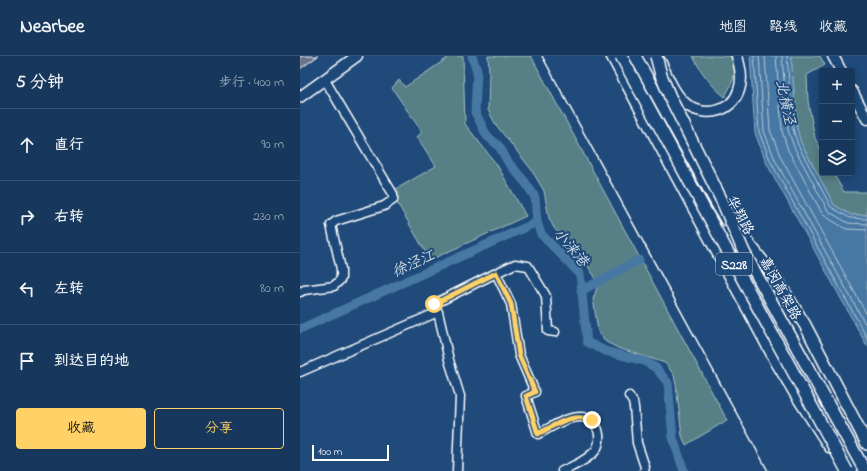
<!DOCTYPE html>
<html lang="zh">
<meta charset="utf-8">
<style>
:root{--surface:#17385c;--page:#203f62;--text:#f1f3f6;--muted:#9eacbb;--line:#365272;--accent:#ffd166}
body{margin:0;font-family:"Indie Flower","LXGW WenKai TC",sans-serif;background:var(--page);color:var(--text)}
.controls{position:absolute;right:12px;top:12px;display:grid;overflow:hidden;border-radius:4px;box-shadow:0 2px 10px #0003}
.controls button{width:36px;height:36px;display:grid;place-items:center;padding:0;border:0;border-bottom:1px solid var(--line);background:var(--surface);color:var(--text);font:20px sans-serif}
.scale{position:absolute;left:12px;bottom:10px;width:77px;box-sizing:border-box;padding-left:4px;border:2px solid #fff;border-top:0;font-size:11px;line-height:14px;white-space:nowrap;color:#fff;-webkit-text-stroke:3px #1f4a7a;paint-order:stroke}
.stop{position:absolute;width:12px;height:12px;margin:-9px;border:3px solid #ffd166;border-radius:50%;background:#fff}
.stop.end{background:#ffd166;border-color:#fff;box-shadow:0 1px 4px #0008}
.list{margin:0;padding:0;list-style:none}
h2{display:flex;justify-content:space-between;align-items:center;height:52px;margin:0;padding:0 16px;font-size:17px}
h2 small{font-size:13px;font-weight:400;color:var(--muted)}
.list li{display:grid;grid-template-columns:26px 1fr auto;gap:12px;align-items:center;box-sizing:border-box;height:72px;padding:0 16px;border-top:1px solid var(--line)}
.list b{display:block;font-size:15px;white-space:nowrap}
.list em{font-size:13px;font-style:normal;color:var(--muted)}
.actions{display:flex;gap:8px;padding:12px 16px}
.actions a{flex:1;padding:9px 0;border:1px solid var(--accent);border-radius:4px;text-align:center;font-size:14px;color:var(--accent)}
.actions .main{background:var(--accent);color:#111}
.icon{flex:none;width:22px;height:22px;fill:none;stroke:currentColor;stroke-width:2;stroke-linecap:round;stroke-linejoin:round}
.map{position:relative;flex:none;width:567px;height:415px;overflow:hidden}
header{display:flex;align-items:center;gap:24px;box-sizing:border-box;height:56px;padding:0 20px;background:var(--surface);border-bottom:1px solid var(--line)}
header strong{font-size:19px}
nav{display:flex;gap:22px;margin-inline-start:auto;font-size:14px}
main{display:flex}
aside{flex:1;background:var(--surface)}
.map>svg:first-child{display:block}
.green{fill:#578086;stroke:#abc0c2}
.water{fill:#4678a3;stroke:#90aec8}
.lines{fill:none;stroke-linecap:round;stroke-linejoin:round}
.shore{stroke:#b5c9da;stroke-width:1}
.river{stroke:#4678a3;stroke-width:9}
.building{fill:#6a7489;stroke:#fff}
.minor-casing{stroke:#fff;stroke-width:11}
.major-casing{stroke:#fff;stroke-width:13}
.highway-casing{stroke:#fff;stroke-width:14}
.minor{stroke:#1f4a7a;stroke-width:8}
.major{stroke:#1f4a7a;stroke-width:10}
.highway{stroke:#1f4a7a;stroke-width:11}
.rail{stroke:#fff;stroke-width:1.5}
.highway-bridge-casing{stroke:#fff;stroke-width:14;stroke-linecap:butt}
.highway-bridge{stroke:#1f4a7a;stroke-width:11}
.route{stroke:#ffd166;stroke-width:5}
.labels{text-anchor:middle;stroke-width:4;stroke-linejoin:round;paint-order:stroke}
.shield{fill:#1f4a7a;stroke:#bcc9d7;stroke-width:1}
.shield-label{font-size:13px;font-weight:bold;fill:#fff}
.street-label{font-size:14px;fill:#fff;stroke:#1f4a7a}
.water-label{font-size:15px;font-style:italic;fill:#d1dde8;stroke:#1f4a7a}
</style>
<header>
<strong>Nearbee</strong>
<nav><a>地图</a><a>路线</a><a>收藏</a></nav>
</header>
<main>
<aside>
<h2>5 分钟<small>步行 · 400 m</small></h2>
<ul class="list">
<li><svg class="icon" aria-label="ahead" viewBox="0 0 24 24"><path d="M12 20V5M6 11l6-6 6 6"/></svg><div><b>直行</b></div><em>90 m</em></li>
<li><svg class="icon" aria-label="right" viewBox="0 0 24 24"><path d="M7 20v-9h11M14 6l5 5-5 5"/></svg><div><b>右转</b></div><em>230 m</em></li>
<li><svg class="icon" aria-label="left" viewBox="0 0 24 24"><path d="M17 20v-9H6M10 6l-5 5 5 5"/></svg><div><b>左转</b></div><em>80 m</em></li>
<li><svg class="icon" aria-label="arrive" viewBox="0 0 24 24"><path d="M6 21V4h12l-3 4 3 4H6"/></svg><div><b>到达目的地</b></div></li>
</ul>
<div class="actions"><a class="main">收藏</a><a>分享</a></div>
</aside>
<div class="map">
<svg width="567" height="415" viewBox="0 0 567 415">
<rect width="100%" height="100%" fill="#1f4a7a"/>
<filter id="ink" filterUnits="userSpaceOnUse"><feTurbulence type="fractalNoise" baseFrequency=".025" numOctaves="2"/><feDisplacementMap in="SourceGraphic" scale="8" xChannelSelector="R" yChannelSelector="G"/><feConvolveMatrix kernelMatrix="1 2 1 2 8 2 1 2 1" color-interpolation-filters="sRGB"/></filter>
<g filter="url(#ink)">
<path class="green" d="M148 0H163L165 68 197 109 226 160 130 204 91 136 136 110 117 81 122 76 92 32 99 24 105 31 149 1Z
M188 0H231L427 364 386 389 382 380 376 329 374 319 365 307 318 292 306 286 298 275 293 243 297 232 295 221 289 212 254 172 249 162 244 135 231 113 196 69 188 54 189 15Z
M393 0H431C439 17 432 26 425 41 411 29 401 17 393 0Z
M491 0H520L525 9 507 19 508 45 515 82 522 96V117H533L544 136H567V159H551L534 149 501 87 497 73Z"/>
<path class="water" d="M450 0H491L497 73 501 87 534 149 551 159H567V290L467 108 455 77Z"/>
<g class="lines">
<path class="shore" d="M454 0 459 76 471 106 567 282
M459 0 464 75 475 104 567 271
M465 0 470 74 481 102 567 259
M476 0 482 75 488 94 523 159 546 173 567 174
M482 0 488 74 494 91 528 155 548 167 567 168
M487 0 493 73 498 89 531 151 550 162 567 163"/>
<path class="river" d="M172 0 177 15 175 56 187 80 199 90 208 106 225 126 235 141 237 166 241 178 280 218 287 286 305 295 344 305 356 312 368 327 373 382 384 415
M281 235 339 204
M0 273 237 166"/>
</g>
<path class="building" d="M0 0H18L0 13Z"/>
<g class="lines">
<defs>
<path id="minor" d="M0 236 4 234 34 230 41 223V213L31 169 36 165 84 150 93 144V138L25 24
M255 276 248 275 246 240 228 210 215 208 196 217 211 248 219 299 235 336 226 340 238 378C252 371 265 361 281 361 300 361 305 388 292 398 284 405 272 411 262 415
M0 316 138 256
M329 340 333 346 334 351 337 387 345 411 344 415
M157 415 160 340 149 304 138 256 134 248 196 217"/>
<path id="major" d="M533 0 541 15
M360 5C367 19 373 37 386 48 403 62 432 57 439 34 443 23 440 11 437 0
M552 35 567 63
M0 41 57 0"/>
<path id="highway" d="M312 0 477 307 495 337 530 391
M335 0 426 164
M435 170 475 221 505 269 567 388"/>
</defs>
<use href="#minor" class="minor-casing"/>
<use href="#major" class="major-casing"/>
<use href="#highway" class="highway-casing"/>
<use href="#minor" class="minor"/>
<use href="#major" class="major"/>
<use href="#highway" class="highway"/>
<path class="rail" d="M242 0 468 415"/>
<defs>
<path id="highway-bridge" d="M321 0 547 415
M356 0 361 19 370 41 422 145 444 196 565 415"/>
</defs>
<use href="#highway-bridge" class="highway-bridge-casing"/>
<use href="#highway-bridge" class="highway-bridge"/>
</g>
</g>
<g class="lines" filter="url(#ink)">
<path class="route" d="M134 248 196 217 211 248 219 299 235 336 226 340 238 378C257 368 270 357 292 364"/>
</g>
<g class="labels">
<rect class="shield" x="416" y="197" width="36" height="22" rx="3"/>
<g class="shield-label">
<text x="434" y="213">S228</text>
</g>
<g class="street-label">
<text transform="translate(441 159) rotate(62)" y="5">华翔路</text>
<text transform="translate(481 232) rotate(61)" y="5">嘉闵高架路</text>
</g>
<g class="water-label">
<text transform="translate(486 46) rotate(78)" y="5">北横泾</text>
<text transform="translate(271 191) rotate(49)" y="5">小涞港</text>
<text transform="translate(113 207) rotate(-24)" y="5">徐泾江</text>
</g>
</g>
</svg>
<div class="controls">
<button>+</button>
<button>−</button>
<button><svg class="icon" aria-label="layers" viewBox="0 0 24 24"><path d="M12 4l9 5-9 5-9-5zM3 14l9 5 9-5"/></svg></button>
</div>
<div class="scale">100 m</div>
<div class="stop" style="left:134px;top:248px"></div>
<div class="stop end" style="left:292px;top:364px"></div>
</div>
</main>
